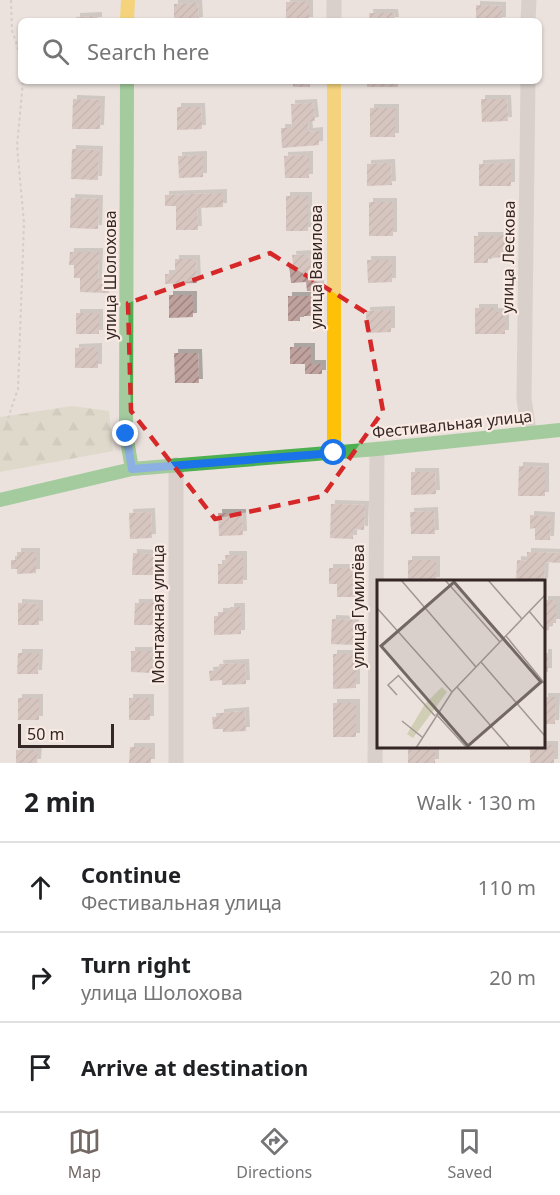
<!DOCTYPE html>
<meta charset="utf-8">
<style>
:root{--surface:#fff;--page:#f2f2f2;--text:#202124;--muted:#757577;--line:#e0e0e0;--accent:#746865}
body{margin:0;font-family:"Noto Sans",sans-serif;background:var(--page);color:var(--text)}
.scale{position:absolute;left:18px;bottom:15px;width:96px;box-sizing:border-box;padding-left:6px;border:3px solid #342725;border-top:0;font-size:16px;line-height:21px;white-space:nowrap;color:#342725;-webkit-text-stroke:4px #f9ebe3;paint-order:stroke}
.stop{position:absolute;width:18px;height:18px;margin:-14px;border:4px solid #1a73e8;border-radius:50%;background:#fff}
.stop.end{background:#1a73e8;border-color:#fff;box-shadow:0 2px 6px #0008}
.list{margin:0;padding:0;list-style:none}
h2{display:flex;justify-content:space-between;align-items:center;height:78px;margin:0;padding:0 24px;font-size:26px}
h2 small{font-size:20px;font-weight:400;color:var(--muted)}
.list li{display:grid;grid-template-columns:39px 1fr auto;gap:18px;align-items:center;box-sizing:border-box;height:90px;padding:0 24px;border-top:2px solid var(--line)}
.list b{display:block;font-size:22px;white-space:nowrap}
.list p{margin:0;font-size:20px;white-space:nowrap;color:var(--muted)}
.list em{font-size:20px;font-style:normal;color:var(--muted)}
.icon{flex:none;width:33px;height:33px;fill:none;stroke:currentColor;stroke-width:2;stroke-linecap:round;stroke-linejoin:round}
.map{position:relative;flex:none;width:560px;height:763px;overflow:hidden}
.search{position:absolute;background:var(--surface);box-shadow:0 2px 4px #0004;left:18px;right:18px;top:18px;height:66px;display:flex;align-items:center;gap:15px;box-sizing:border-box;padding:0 21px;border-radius:9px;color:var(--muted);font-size:22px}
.sheet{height:348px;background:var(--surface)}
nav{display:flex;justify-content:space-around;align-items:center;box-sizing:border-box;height:84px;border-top:2px solid var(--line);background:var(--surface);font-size:16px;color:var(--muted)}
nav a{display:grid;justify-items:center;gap:3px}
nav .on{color:var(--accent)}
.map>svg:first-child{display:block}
.forest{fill:url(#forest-firs)}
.building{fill:url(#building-hatch);filter:url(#shadow)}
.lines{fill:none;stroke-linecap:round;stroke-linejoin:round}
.path{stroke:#bcb3af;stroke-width:2;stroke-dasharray:3 3;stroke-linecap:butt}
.street{stroke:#c4bab6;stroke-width:15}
.fast{stroke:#4caf50;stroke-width:14}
.slow{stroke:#ffc107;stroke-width:14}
.route{stroke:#1a73e8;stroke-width:8}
.marked{fill:none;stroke:#d62828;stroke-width:4.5;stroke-dasharray:12 8;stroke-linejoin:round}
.labels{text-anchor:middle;stroke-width:4.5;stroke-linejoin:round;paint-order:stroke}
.street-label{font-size:16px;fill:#342725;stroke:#f9ebe3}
.inset-road{fill:none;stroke:#a29793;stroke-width:1.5}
.view{fill:#746865;fill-opacity:0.15;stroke:#746865;stroke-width:3}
.inset-edge{fill:none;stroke:#342725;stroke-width:3}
</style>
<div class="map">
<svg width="560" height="763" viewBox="0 0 560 763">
<defs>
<pattern id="forest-firs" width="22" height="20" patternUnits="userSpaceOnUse" patternTransform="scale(1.5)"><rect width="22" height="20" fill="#d0cfb6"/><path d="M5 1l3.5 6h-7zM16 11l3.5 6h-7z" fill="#b3b29c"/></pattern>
<pattern id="building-hatch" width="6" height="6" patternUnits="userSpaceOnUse" patternTransform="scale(1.5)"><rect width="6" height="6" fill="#bfa29e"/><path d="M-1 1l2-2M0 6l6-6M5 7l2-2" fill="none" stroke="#9c8481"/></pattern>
<filter id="shadow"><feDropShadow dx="4" dy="-4" stdDeviation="0" flood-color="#0004"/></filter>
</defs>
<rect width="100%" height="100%" fill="#ebe2dd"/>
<path class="forest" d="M72 406 109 411 113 451 0 472V417Z"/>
<path class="building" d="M309 1V21H286V2Z
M198 3 199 21H174V4Z
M476 5 502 6V21H476Z
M369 13H394L395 21H370Z
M98 16V21H76V17Z
M174 81H197V83H174Z
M293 81H310V87H293Z
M367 81H398V87H367Z
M73 99 101 100 100 129H72Z
M481 99H507L508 121 482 122Z
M313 103 315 121 308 122 309 132 319 131V145L282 148 281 128H292L291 104Z
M177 107H201L202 129 177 130Z
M370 108H395V137H370Z
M72 149 99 150 98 180 71 179Z
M203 155V177L179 178 178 156Z
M309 155V178H285L284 156Z
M391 163 392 185 367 186V164Z
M511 163V186H479V164Z
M223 193V207L197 208 198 230H176V206H165V195Z
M286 196H308V231H286Z
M71 198 99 199 98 229 70 228Z
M369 202H393V236H369Z
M474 236H508L509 257 488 258V263H474Z
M70 252H99L98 279H109V293L80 292V278H74V265H69Z
M308 254 309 262 315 261 316 271 310 272 311 280 320 279V291H307L306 282 291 283 289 265H293L292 255Z
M175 259H196L197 283 165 284V274H175Z
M367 260H392V282L368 283Z
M169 295H193V317L169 318Z
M288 296H314L313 316H300V321H288Z
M475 308H494V312H505V334H475Z
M391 310V332L367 333 366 311Z
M76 313H99V334H76Z
M98 347V368H75V348Z
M290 347H311V364H322V374H305V364H290Z
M174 353H198L199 383H175Z
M519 466 545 467V496H518Z
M411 472H435L436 494 411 495Z
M331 504 365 505 364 530 353 529V539L330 538Z
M434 511 435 534H411L410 512Z
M151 512 152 538 130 539 129 513Z
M218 513H242L243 535 219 536Z
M530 515 551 516 550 540H535V528L530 529Z
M17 552H36V573L17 574V569H11V560H17Z
M527 552 560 553V563L545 562 544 582H516L517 560 527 561Z
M133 553 154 554V575H132Z
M225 555H243V584H218V564H226Z
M408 560H436V581H408Z
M329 568H356V597H337V584H329Z
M544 600H556V623H549V630L544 631Z
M18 603 39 604V625H18Z
M135 603H156V625H134Z
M230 607H241V634L214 635V616H219V612H230Z
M332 619 355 620 354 645 331 644Z
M131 651H152V673L131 672Z
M18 653H39L38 674H17Z
M544 653H548V672H544Z
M333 654H356V688L333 689Z
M245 663 246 684 222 685V680L210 681 209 671 220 670 219 664Z
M544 697H556L555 724H544Z
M18 698H39V720H18Z
M129 698H150V720H129Z
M333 703H356V737H333Z
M245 711 246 731 223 732V729H213L212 717H220V713Z
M544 745H554V763H530V746Z
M130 747H151V763H129Z
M408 749H435V763H408Z
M16 750H38L37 763H16Z"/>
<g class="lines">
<path class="path" d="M11 0 12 30 21 58
M6 424 18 389 24 223 17 146 23 81"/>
<path class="street" d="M334 21V0
M528 21 529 0
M528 81 524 399 529 432
M176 465V763
M375 763 377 449"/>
<path class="fast" d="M127 81 126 434 132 469
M0 500 132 469 377 449 560 430"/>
<path class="slow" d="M127 21 128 0
M334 81V453"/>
</g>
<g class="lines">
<path class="route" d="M126 434 132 469 334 453"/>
</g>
<path d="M0 0H560V763H0ZM270 253 365 312 383 411 323 496 215 519 131 411 128 303Z" fill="#ebe2dd" fill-opacity=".55" fill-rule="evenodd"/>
<path class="marked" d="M270 253 365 312 383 411 323 496 215 519 131 411 128 303Z"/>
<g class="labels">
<g class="street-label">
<text transform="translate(508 257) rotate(-89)" y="6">улица Лескова</text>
<text transform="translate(316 267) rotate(-90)" y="6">улица Вавилова</text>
<text transform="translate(110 275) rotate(-90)" y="6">улица Шолохова</text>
<text transform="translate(452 424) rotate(-6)" y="6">Фестивальная улица</text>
<text transform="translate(358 606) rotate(-90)" y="6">улица Гумилёва</text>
<text transform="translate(158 614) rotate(-90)" y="6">Монтажная улица</text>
</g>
</g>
<g transform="translate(377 580)">
<rect width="168" height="168" fill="#ebe2dd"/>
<path d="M65 107 70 112 36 158 30 154 48 124Z" fill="#d0cfb6"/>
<path class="inset-road" d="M24 0 99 87M68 0 123 62M111 0 145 39M0 28 75 112M152 31 168 50M129 56 168 104M104 82 168 156M21 95 58 136M80 107 133 168M20 115 11 105 22 95M59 134 90 168M25 141 45 157M39 168 75 112 168 15"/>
<path class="view" d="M77 2 164 102 91 166 4 66Z"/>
<rect width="168" height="168" class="inset-edge"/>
</g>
</svg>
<div class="scale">50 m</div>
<div class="stop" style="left:334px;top:453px"></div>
<div class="stop end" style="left:126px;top:434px"></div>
<div class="search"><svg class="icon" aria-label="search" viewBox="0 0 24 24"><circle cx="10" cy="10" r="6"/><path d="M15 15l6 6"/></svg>Search here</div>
</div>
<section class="sheet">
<h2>2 min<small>Walk · 130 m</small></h2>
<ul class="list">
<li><svg class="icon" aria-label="ahead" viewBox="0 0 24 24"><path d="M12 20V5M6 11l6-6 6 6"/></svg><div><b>Continue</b><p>Фестивальная улица</p></div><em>110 m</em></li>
<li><svg class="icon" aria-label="right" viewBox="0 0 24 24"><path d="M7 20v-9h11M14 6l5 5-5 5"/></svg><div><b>Turn right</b><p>улица Шолохова</p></div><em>20 m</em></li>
<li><svg class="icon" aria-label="arrive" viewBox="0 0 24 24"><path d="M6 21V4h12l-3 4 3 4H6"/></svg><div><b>Arrive at destination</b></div></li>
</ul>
</section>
<nav>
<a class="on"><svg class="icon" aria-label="map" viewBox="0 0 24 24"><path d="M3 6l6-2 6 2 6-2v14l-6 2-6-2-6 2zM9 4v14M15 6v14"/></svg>Map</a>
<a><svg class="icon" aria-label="directions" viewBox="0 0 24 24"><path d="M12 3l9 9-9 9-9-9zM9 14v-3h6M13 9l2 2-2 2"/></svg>Directions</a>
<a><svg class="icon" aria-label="saved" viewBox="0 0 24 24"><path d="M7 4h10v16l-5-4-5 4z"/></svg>Saved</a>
</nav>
